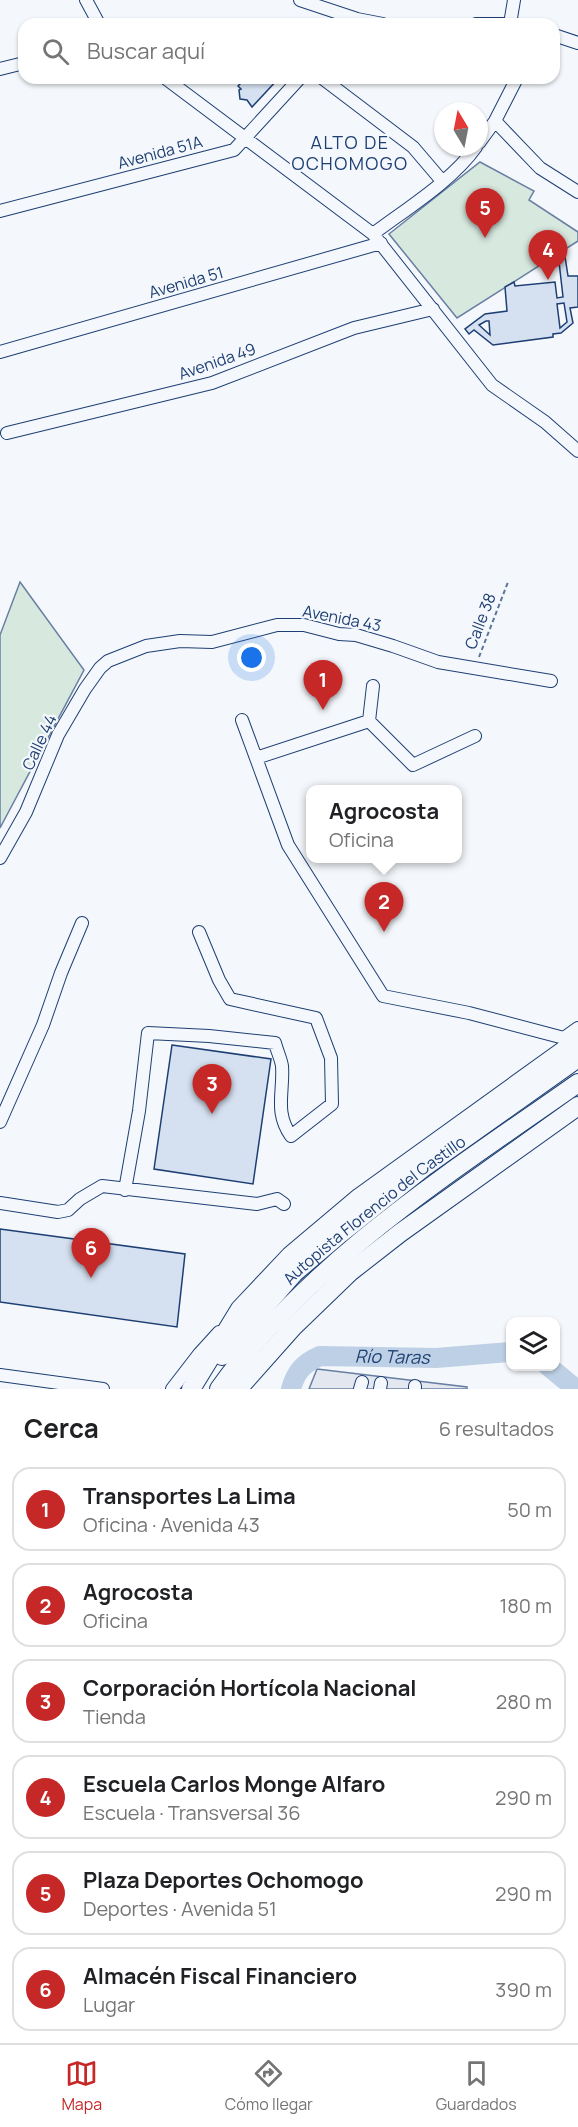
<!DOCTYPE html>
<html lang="es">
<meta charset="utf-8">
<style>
:root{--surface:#fff;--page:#f6f6f6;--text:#202124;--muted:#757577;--line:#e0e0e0;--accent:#c62828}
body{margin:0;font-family:Manrope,sans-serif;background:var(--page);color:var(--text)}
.controls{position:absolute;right:18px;bottom:18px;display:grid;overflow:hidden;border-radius:12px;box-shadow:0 2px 4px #0004}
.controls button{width:54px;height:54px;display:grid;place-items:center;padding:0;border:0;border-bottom:2px solid var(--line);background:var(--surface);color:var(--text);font:30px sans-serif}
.compass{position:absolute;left:434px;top:102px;width:54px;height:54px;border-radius:50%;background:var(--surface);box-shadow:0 2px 4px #0004;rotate:350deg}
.you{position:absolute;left:252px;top:658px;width:21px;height:21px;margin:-15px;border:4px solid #fff;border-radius:50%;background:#1a73e8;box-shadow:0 0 0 9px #1a73e833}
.badge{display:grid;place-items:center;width:39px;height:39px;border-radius:50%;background:var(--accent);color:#fff;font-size:20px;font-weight:700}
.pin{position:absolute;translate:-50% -50px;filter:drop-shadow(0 2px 3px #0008)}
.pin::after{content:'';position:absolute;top:32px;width:21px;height:18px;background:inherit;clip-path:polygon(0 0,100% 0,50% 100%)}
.popup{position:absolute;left:306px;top:785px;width:156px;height:78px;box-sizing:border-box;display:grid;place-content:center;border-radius:12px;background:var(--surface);filter:drop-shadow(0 2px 4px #0005);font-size:20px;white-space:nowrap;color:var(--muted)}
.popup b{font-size:22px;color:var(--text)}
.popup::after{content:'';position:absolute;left:50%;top:100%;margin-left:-12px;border:12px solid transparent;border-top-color:var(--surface)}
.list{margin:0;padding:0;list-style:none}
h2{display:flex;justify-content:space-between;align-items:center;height:78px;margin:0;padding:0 24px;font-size:26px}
h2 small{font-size:20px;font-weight:400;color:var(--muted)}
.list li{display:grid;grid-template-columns:39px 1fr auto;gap:18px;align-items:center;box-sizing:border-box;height:84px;margin:0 12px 12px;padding:0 12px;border:2px solid var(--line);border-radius:18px}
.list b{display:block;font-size:22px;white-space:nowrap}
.list p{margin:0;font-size:20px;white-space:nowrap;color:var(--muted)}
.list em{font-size:20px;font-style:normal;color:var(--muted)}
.icon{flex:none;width:33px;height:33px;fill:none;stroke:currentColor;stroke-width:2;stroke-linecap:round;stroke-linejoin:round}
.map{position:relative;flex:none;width:578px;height:1389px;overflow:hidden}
.search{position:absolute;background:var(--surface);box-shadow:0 2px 4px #0004;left:18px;right:18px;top:18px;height:66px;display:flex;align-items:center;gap:15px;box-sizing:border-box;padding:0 21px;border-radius:18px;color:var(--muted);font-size:22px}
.sheet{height:654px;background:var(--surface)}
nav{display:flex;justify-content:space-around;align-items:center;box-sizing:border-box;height:84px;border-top:2px solid var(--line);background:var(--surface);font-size:16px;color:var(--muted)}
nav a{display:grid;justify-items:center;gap:3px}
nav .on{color:var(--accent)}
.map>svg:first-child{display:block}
.green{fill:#d7e8df;stroke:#687fa3;stroke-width:1.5}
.parking{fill:#e3e8f0;stroke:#687fa3;stroke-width:1.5}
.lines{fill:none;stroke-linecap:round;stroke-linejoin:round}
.river{stroke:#bed0e5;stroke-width:20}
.building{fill:#d5e0f0;stroke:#1d3f73;stroke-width:1.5;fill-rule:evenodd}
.minor-casing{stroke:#1d3f73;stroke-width:14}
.highway-casing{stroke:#1d3f73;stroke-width:20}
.path{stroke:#5e769c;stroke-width:2;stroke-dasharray:4.5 3;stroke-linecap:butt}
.minor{stroke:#f4f7fb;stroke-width:12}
.highway{stroke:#f4f7fb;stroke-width:18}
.labels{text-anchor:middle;stroke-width:4.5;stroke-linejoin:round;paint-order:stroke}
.street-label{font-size:16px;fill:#1d3f73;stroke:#f4f7fb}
.neighbourhood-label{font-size:18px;letter-spacing:1.5px;fill:#1d3f73;stroke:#f4f7fb}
.water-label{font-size:18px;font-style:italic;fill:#1d3f73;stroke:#f4f7fb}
</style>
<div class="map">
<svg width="578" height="1389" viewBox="0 0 578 1389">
<rect width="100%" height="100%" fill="#f4f7fb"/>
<path class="green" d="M480 162 534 191 529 200 578 232V241L457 318 389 234Z
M20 582 84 670 0 828V635Z"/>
<path class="parking" d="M317 1369 467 1387V1389H309Z"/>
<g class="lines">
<g class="river">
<path d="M548 1366 576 1389"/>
<path id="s1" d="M291 1389C296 1371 304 1363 320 1356L436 1358 510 1352"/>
</g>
</g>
<path class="building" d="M246 78H279L252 107 247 100 240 99 239 90 241 89 238 86Z
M564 250 568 276H578V307L570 308 573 323 561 333 553 334V337L493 345 474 330 469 334 465 329 485 314 507 311 505 287 514 282 515 286 555 282 557 298 563 297 558 253ZM564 303 567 322 560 328 557 304ZM486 321H489L490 335 479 325Z
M172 1045 271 1059 253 1184 154 1169Z
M0 1229 185 1254 177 1327 0 1302Z"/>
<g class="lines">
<defs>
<path id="minor" d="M86 0 99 24
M300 0 357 19 383 24
M476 24H511
M510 24 514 0
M554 35 578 43
M0 69 24 63
M165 78 373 234 492 385 545 422 578 451
M322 78 413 147 442 181
M495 121 540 168 578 192
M479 143 495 121 517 78
M0 211 234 150 300 78
M373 234C406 209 452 181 476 147
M0 352 381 243
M7 433 212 383 354 328 433 309
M242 720 288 845 383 996 469 1013 564 1038V1050
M369 721 413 765 475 736
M256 758 369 721 373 686
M0 858 26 812 58 735 85 689 100 668 108 661 146 646 180 641 212 642 277 625H304L339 634 356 635 393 646 438 662 551 681
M564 1038 578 1028
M0 1122 43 1025 61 973 82 923
M125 1190 139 1111 148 1033 209 1036 275 1043C277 1051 281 1059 282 1066 284 1092 274 1112 291 1136L332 1104 331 1058 316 1018 230 999 219 980 199 932
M0 1203 58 1212 68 1210 80 1199 102 1186 257 1204 277 1199 284 1204
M0 1375 103 1389
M172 1389 199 1354 219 1332
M360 1389 362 1382
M380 1389 381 1383
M415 1389V1386"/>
<g id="highway">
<path id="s2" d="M222 1356 294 1273 340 1234 423 1168 578 1058"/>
<path d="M191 1389 240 1309 290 1256 360 1197 578 1040"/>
<path d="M219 1389C311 1260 450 1173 578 1083"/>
<path d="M238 1389 293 1327 350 1272 400 1233 578 1106"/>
</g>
</defs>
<use href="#minor" class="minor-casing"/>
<use href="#highway" class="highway-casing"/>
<path class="path" d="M479 657 508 582"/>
<use href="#minor" class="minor"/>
<use href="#highway" class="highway"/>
</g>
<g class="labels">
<g class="street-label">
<text transform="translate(160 152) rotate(-15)" y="6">Avenida 51A</text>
<text transform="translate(186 282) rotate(-16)" y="6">Avenida 51</text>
<text transform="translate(217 361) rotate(-19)" y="6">Avenida 49</text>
<text transform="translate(342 618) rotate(11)" y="6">Avenida 43</text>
<text transform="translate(480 621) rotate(-69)" y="6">Calle 38</text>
<text transform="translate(39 742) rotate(-65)" y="6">Calle 44</text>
<text dy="6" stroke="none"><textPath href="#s2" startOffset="212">Autopista Florencio del Castillo</textPath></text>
</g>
<g class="neighbourhood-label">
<text x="350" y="149">ALTO DE<tspan x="350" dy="21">OCHOMOGO</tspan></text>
</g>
<g class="water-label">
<text dy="6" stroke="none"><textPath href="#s1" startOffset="118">Río Taras</textPath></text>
</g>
</g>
</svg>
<div class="controls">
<button><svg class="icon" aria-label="layers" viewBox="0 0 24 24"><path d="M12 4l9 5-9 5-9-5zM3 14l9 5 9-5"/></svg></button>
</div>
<svg class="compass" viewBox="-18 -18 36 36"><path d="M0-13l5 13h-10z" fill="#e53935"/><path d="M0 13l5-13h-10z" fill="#757577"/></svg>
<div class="you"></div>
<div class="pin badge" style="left:323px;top:710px">1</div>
<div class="pin badge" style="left:384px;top:932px">2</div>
<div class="popup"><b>Agrocosta</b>Oficina</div>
<div class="pin badge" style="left:212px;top:1114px">3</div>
<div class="pin badge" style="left:548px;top:280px">4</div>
<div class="pin badge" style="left:485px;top:238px">5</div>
<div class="pin badge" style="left:91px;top:1278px">6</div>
<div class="search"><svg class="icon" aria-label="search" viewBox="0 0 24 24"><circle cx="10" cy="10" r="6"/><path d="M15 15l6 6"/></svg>Buscar aquí</div>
</div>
<section class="sheet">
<h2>Cerca<small>6 resultados</small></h2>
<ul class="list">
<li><span class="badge">1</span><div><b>Transportes La Lima</b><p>Oficina · Avenida 43</p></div><em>50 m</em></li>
<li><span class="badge">2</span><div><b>Agrocosta</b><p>Oficina</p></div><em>180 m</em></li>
<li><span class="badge">3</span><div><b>Corporación Hortícola Nacional</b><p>Tienda</p></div><em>280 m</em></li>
<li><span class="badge">4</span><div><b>Escuela Carlos Monge Alfaro</b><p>Escuela · Transversal 36</p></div><em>290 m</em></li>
<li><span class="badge">5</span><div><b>Plaza Deportes Ochomogo</b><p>Deportes · Avenida 51</p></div><em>290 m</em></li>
<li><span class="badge">6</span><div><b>Almacén Fiscal Financiero</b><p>Lugar</p></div><em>390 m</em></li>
</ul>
</section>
<nav>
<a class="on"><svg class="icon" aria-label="map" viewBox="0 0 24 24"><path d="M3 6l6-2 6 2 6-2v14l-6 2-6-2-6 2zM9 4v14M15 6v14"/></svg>Mapa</a>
<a><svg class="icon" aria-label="directions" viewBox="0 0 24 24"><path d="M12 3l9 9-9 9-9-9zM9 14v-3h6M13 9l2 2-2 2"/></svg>Cómo llegar</a>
<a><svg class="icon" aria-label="saved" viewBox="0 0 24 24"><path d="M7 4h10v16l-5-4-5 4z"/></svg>Guardados</a>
</nav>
